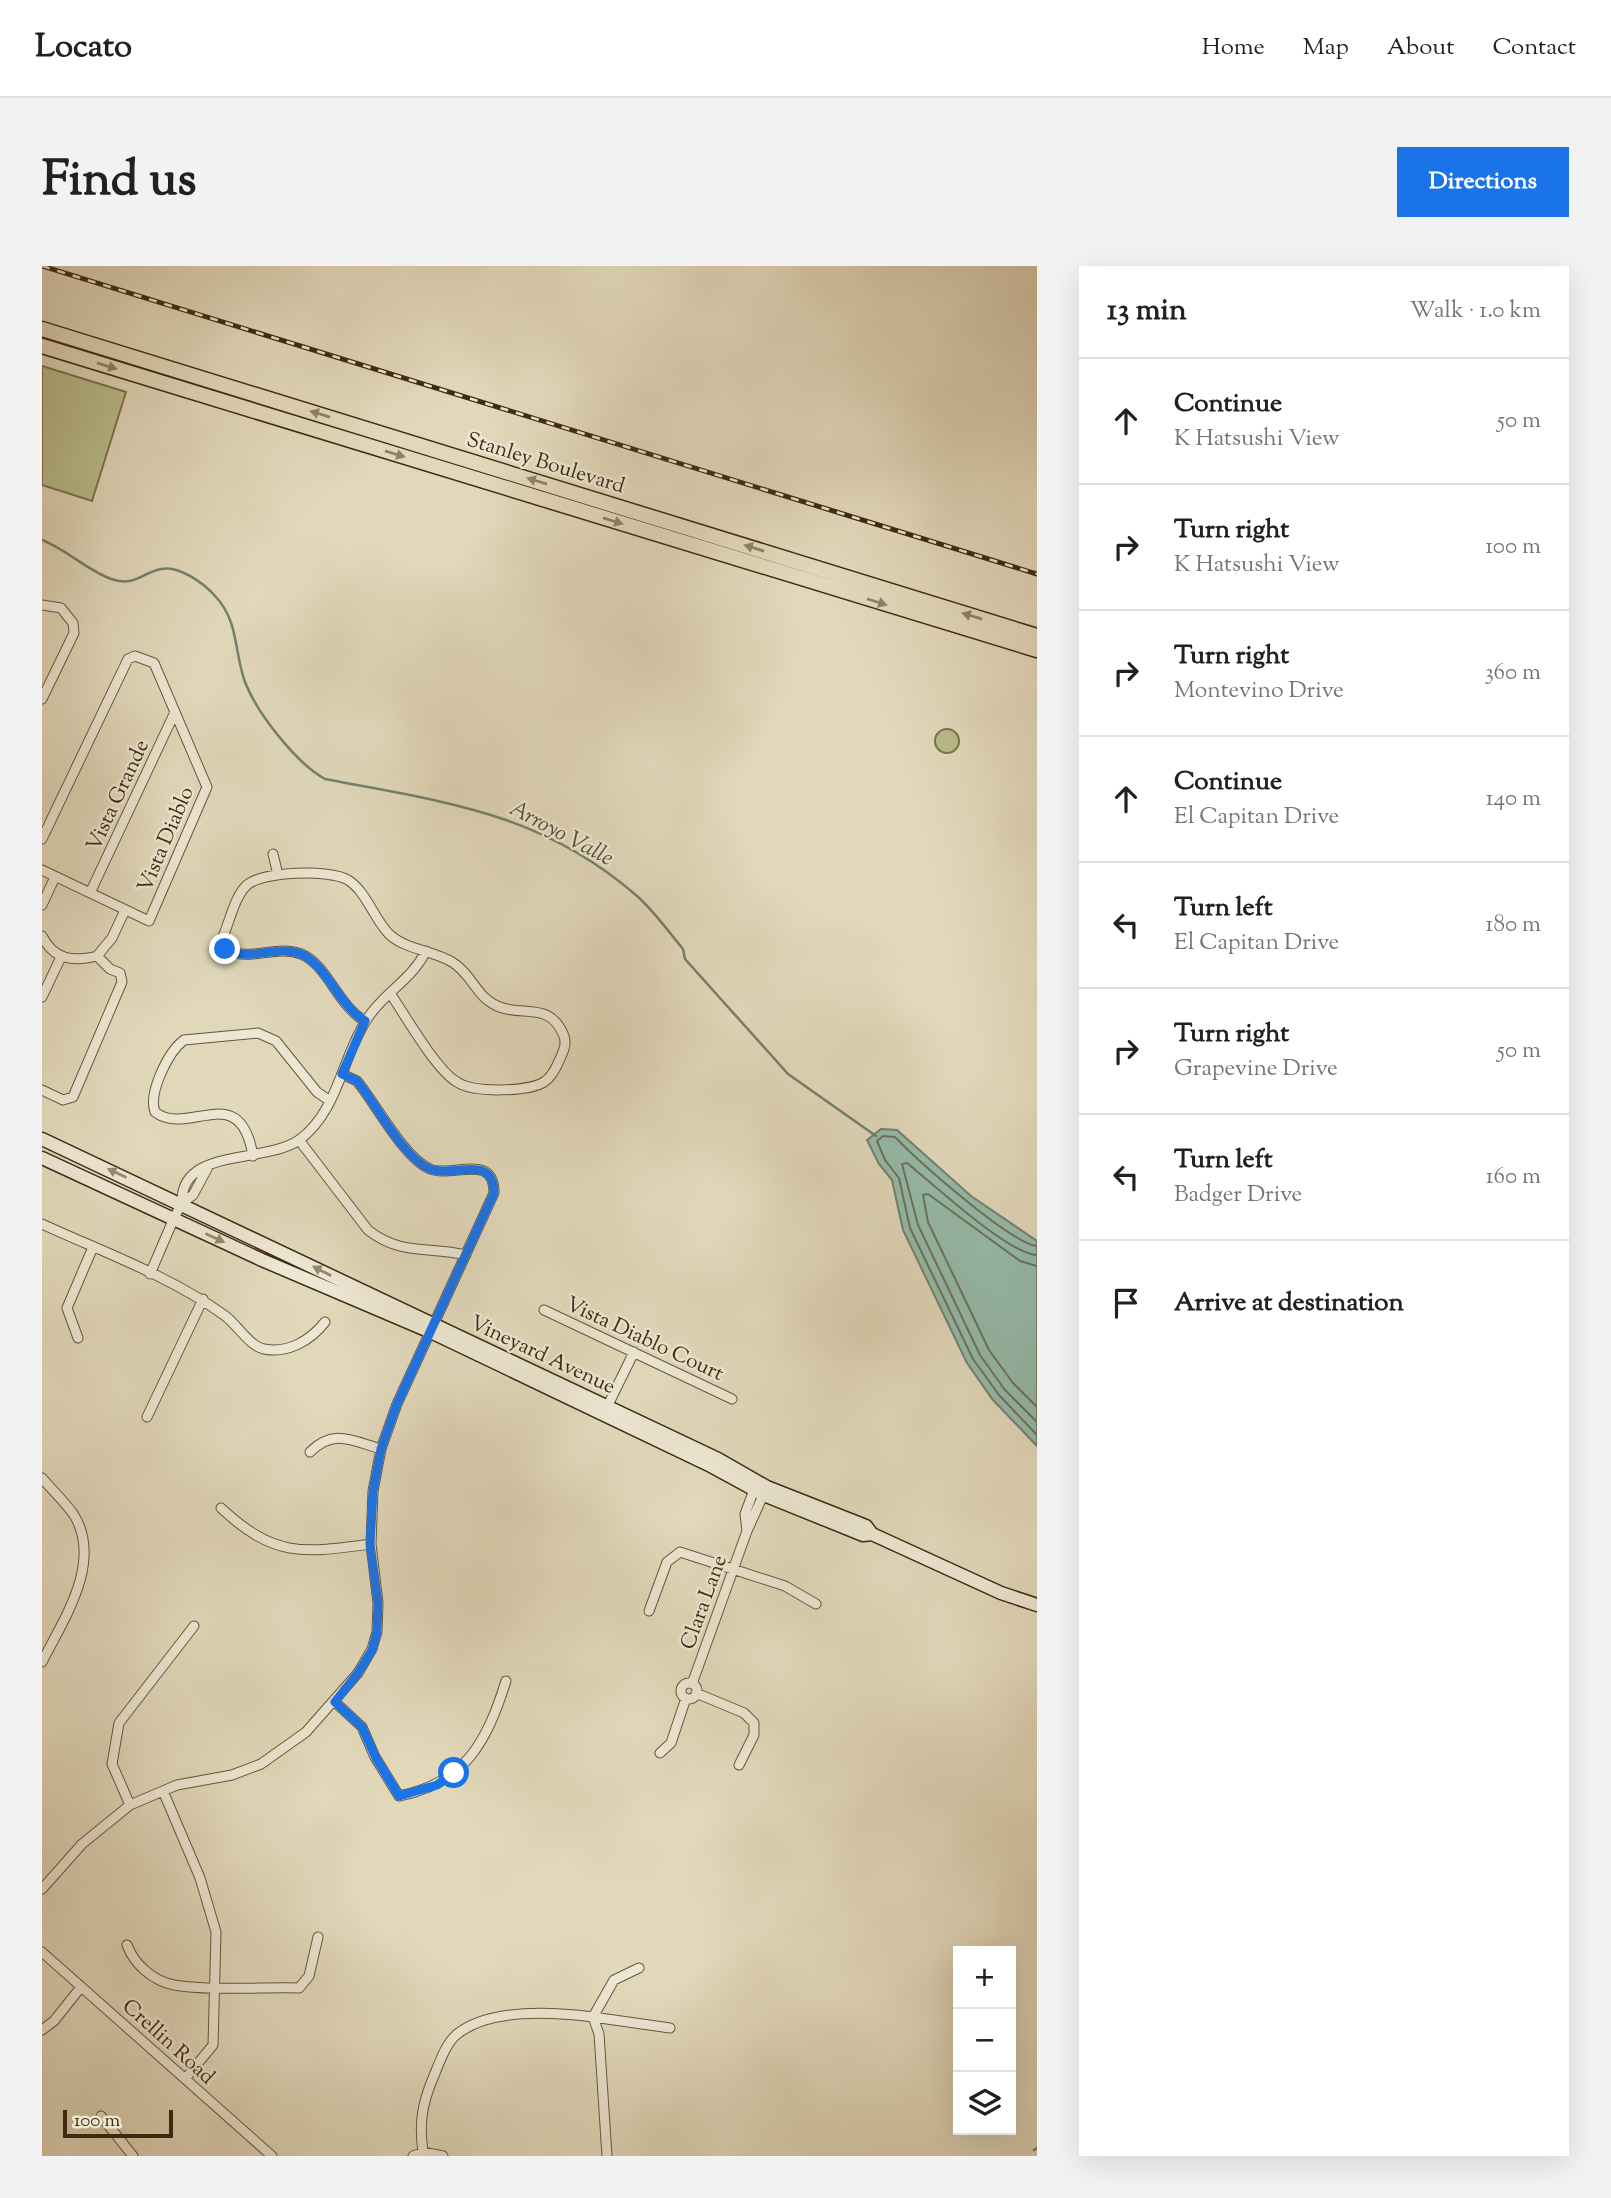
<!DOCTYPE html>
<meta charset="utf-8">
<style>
:root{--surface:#fff;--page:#f2f2f2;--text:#202124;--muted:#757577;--line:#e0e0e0;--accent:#1a73e8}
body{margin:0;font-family:"Sorts Mill Goudy",serif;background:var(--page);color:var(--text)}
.controls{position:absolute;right:21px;bottom:21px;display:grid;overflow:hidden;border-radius:0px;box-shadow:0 7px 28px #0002}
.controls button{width:63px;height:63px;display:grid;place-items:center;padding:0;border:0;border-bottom:2px solid var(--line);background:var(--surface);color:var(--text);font:35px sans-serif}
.scale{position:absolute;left:21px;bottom:18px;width:110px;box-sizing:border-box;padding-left:7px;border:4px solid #3f2a11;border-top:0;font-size:19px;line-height:24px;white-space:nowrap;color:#3f2a11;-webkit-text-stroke:5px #ece6d2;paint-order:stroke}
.stop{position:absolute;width:21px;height:21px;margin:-16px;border:5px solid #1a73e8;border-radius:50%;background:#fff}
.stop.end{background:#1a73e8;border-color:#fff;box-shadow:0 2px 7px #0008}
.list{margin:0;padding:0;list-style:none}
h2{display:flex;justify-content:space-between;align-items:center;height:91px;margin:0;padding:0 28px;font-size:30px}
h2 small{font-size:23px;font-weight:400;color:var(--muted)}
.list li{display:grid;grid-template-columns:46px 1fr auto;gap:21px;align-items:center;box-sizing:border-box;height:126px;padding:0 28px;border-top:2px solid var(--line)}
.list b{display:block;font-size:26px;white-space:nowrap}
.list p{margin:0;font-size:23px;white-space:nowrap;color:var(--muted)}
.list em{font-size:23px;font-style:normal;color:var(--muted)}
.icon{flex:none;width:38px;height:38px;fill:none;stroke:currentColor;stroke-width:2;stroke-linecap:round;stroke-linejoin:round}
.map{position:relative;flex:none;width:995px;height:1890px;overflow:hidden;border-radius:0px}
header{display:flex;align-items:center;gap:42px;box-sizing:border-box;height:98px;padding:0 35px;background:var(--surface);border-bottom:2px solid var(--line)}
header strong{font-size:33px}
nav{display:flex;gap:38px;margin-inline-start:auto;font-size:24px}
.intro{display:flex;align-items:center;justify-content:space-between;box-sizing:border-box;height:168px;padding:0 42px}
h1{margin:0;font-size:49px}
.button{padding:18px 32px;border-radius:0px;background:var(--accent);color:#fff;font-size:24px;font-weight:700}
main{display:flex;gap:42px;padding:0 42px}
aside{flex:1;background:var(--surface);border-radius:0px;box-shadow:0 7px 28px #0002}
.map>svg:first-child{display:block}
.green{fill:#b9bc8b;stroke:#7c734e;stroke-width:2}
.water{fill:#95bbaa;stroke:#73816d;stroke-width:2}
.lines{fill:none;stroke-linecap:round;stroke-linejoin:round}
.shore{stroke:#6a725e;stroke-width:2}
.stream{stroke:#73816d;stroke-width:2.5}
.street-casing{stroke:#68563b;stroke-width:11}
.secondary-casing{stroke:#3f2a11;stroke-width:15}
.primary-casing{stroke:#3f2a11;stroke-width:17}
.street{stroke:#ece6d2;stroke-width:9}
.secondary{stroke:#ece6d2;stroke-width:12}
.primary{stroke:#e1d8ba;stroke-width:14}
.rail-casing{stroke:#3f2a11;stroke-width:5}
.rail{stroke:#ece6d2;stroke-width:2.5;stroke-dasharray:8;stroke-linecap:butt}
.oneway{fill:#908166}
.oneway2{fill:#968872}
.route{stroke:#1a73e8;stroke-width:9}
.labels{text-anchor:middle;stroke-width:5;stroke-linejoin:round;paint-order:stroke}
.street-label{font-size:21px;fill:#3f2a11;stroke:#ece6d2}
.water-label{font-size:23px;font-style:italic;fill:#544e37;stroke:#ece6d2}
</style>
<header>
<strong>Locato</strong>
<nav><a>Home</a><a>Map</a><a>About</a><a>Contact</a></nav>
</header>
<div class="intro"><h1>Find us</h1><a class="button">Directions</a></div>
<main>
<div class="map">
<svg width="995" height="1890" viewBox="0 0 995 1890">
<rect width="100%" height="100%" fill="#e1d8ba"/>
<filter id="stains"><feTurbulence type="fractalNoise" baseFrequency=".00286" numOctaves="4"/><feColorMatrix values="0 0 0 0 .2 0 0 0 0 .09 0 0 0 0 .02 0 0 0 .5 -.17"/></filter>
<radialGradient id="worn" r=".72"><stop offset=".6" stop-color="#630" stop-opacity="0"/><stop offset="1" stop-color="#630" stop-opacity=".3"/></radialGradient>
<path class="green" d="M0 100 84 126 50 235 0 219Z
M893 475a12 12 0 1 1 24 0a12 12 0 1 1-24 0Z"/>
<path class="water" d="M839 863 855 864 929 930 995 975V1180L951 1134 925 1097 861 964 850 914 837 898 825 874Z"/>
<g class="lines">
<path class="shore" d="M995 980C968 977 875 894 853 871L841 870 835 875 843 894 857 912 868 962 931 1093 957 1129 995 1169
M995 989C966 988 890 917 865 897L860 898 876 959 938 1089 963 1124 995 1156
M995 1000 978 995 886 928 881 929 886 956 947 1084 971 1117 995 1141"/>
<path class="stream" d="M0 274C25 284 45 304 69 313 93 321 99 307 119 303 137 299 163 318 174 331 197 356 192 386 203 416 215 447 254 497 283 513 402 536 499 546 595 630 612 645 626 665 641 683L643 693 746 808 834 870
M992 1884 995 1882"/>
<defs>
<path id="street" d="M0 339 19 342 31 357 32 367 0 433
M0 573 86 393 93 390 112 397 165 521 107 655 0 604
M231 588 236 609
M48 627 133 446
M0 639 13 611
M0 670C12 694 31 696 55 690L70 672 83 644
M0 731 19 691
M323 755C296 740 285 698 259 688 234 678 207 697 183 683L180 673C187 658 192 632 204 620 218 605 289 603 306 614 324 625 332 653 347 668 362 683 392 685 410 696 425 705 431 720 442 731 471 759 505 728 522 770 525 779 521 786 517 795 514 802 510 811 502 816 486 826 431 827 415 816 394 804 363 749 348 727
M0 824 21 834 31 831 80 716 78 707 68 703 55 690
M257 874 326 964C359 990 386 980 424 989
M211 890C198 812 146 872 113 846 106 827 126 786 142 774L216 767 234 775 275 826 288 835
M140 937C138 881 223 898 257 874 296 846 300 791 325 753 342 726 369 715 384 685
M0 958C61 986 128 1010 182 1049 195 1058 207 1080 222 1083 246 1088 269 1074 283 1056
M108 1008 132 952 140 937 151 929 166 901
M502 1044 690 1133
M36 1072 25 1042 51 981
M563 1145 592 1086
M105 1151 161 1033
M268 1186C292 1162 311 1175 339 1183
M0 1212C10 1224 23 1236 32 1249 61 1297 21 1354 0 1396
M179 1242C233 1292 260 1287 329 1278
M705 1265 703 1248 713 1221
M607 1345 625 1296 638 1286 743 1320 774 1338
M639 1425a8 8 0 1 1 16 0a8 8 0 1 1-16 0Z
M650 1418 705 1265 719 1234 720 1224
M654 1427 702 1447 712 1457V1469L697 1499
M293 1436 320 1461 333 1491 357 1530C424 1517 445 1475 464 1415
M618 1487 629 1477 644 1432
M121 1525 158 1612 174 1666 171 1779 143 1813
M88 1539 70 1498 77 1457 152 1360
M0 1623 40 1578 88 1539 135 1519 190 1509 219 1498 264 1466 316 1407 330 1383 335 1366 336 1337 329 1278 331 1225 339 1183 355 1138 452 927C452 886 411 912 388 903 362 892 334 838 315 815L300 808
M85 1679C92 1698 111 1715 132 1719 168 1725 219 1721 257 1722L267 1710 276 1671
M0 1686 230 1890
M597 1702 572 1714 551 1751 628 1762
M0 1764 12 1755 39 1721
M59 1850 91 1890
M381 1886C377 1858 380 1838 391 1812 397 1798 403 1779 414 1769 446 1742 511 1746 551 1751L557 1768 565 1890
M371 1890 381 1886 401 1890"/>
<path id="secondary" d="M0 873 676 1193 725 1221 824 1260 830 1268 959 1327 995 1339
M0 892 220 994 389 1066 667 1199 722 1229 821 1269 830 1268"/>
<path id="primary" d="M0 63 995 370
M0 80 995 384"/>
</defs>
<use href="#street" class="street-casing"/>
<use href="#secondary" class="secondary-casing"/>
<use href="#primary" class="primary-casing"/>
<use href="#street" class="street"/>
<use href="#secondary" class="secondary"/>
<use href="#primary" class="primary"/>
<defs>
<path id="rail" d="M0 0 995 308"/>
</defs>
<use href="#rail" class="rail-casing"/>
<use href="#rail" class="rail"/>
</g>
<defs><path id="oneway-solid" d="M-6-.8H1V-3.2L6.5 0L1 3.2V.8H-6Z" transform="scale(1.75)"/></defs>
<g class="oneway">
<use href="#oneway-solid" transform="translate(65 100) rotate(17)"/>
<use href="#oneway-solid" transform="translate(278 148) rotate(-163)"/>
<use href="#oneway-solid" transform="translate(353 188) rotate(17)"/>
<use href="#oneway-solid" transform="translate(495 215) rotate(-163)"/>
<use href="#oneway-solid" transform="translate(571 255) rotate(17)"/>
<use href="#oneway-solid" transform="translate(712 282) rotate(-163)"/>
<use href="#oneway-solid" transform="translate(835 336) rotate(18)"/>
<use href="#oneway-solid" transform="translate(930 350) rotate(-163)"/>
</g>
<g class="oneway2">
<use href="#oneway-solid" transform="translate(75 907) rotate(-155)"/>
<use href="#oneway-solid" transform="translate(173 972) rotate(25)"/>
<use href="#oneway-solid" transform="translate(280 1005) rotate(-153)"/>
</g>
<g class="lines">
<path class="route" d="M183 683C207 697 234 678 259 688 284 698 297 740 323 755L300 808 315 815C334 838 362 893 388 903 411 912 452 887 452 927L355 1138 339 1183 331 1225 328 1278 336 1337 335 1366 330 1384 316 1407 293 1436 320 1461 334 1492 357 1530 395 1519 412 1507"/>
</g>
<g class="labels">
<g class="street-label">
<text transform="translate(504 196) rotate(17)" y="7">Stanley Boulevard</text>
<text transform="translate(75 529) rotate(-65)" y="7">Vista Grande</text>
<text transform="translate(123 573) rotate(-67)" y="7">Vista Diablo</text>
<text transform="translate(603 1072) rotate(25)" y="7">Vista Diablo Court</text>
<text transform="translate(501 1088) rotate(25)" y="7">Vineyard Avenue</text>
<text transform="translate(661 1336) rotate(-70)" y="7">Clara Lane</text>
<text transform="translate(127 1775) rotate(42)" y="7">Crellin Road</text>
</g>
<g class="water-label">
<text transform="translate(520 566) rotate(28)" y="8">Arroyo Valle</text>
</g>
</g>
<rect width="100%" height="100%" filter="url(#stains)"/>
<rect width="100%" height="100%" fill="url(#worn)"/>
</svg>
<div class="controls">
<button>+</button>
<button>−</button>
<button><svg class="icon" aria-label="layers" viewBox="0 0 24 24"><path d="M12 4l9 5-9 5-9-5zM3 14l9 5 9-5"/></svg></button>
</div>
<div class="scale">100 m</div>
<div class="stop" style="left:412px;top:1507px"></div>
<div class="stop end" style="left:183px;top:683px"></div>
</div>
<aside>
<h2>13 min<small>Walk · 1.0 km</small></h2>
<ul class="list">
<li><svg class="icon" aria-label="ahead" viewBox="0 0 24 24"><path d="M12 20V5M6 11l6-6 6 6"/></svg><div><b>Continue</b><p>K Hatsushi View</p></div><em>50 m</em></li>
<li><svg class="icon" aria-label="right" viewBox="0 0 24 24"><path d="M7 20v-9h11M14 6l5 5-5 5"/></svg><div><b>Turn right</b><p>K Hatsushi View</p></div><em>100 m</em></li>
<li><svg class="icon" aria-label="right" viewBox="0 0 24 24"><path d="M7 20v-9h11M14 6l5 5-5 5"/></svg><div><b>Turn right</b><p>Montevino Drive</p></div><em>360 m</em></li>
<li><svg class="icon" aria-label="ahead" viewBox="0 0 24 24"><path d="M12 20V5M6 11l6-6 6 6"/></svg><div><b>Continue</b><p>El Capitan Drive</p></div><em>140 m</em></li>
<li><svg class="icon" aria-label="left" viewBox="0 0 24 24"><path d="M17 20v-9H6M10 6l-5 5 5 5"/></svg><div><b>Turn left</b><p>El Capitan Drive</p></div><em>180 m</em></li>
<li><svg class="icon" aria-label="right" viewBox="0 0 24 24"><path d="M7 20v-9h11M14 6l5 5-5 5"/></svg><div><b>Turn right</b><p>Grapevine Drive</p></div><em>50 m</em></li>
<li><svg class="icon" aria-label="left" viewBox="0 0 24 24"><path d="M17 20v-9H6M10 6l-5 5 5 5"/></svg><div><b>Turn left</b><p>Badger Drive</p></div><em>160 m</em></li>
<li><svg class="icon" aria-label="arrive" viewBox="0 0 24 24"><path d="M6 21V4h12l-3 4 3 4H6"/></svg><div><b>Arrive at destination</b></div></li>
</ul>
</aside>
</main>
